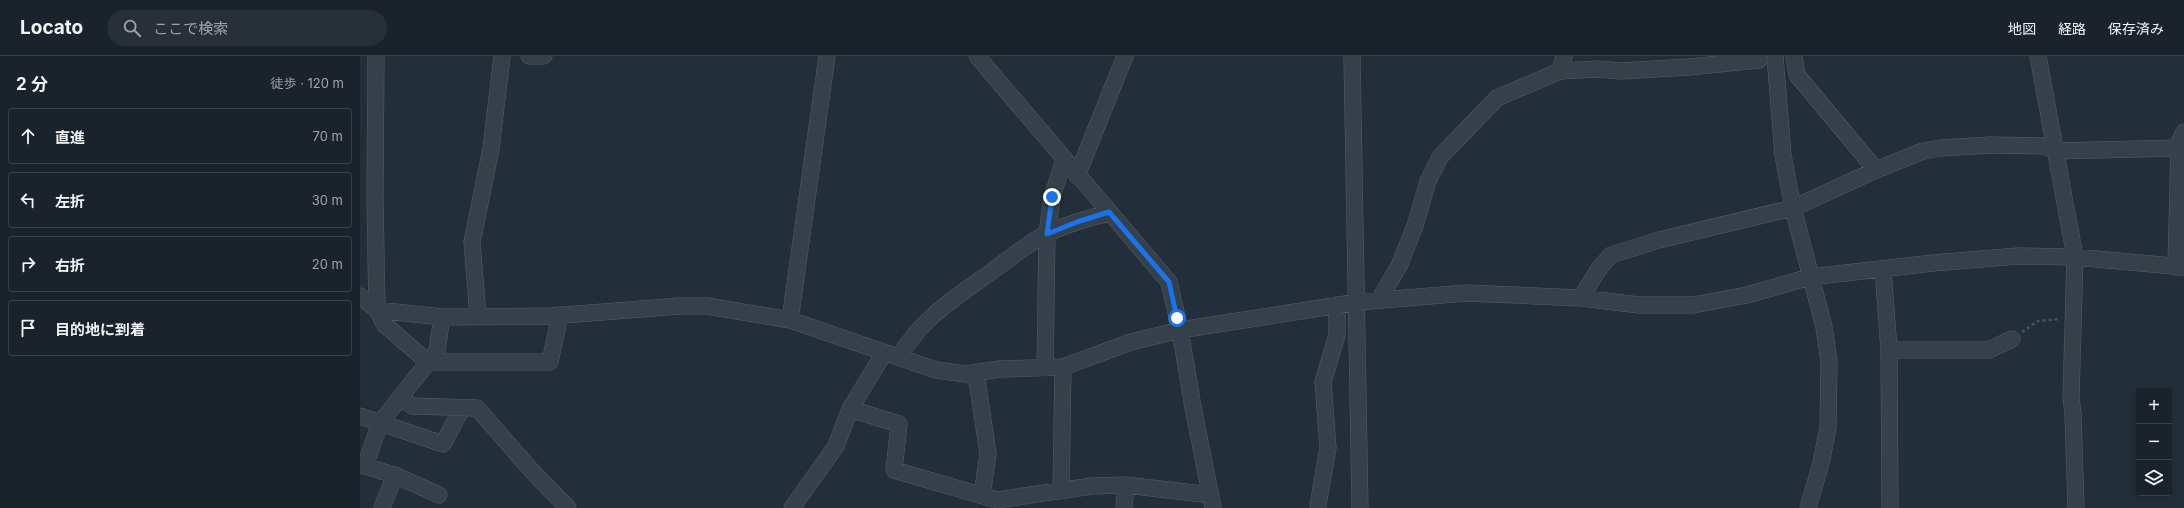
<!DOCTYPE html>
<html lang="ja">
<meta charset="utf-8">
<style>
:root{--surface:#1a232c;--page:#272f38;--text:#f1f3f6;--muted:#9fa4a9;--line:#384048}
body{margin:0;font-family:Inter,"Noto Sans JP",sans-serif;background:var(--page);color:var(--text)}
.controls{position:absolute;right:12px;bottom:12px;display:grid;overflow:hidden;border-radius:4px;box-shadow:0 2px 10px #0003}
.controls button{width:36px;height:36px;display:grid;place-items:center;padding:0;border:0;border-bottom:1px solid var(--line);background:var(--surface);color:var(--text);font:20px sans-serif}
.stop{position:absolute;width:12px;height:12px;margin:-9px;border:3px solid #1a73e8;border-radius:50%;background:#fff}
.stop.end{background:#1a73e8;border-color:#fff;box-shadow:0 1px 4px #0008}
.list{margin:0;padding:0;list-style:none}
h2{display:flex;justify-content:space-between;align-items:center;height:52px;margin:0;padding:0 16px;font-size:17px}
h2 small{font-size:13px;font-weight:400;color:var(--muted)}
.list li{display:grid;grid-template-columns:26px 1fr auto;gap:12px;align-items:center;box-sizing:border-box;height:56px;margin:0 8px 8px;padding:0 8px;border:1px solid var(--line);border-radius:4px}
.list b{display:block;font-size:15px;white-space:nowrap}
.list em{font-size:13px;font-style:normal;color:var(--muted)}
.icon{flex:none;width:22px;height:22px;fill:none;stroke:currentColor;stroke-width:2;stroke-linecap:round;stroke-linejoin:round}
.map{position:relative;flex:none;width:1824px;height:452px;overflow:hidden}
header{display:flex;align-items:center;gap:24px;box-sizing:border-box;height:56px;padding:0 20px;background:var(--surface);border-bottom:1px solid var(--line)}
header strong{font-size:19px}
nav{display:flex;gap:22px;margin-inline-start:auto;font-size:14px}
.search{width:280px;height:36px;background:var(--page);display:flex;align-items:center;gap:10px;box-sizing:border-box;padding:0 14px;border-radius:22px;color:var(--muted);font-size:15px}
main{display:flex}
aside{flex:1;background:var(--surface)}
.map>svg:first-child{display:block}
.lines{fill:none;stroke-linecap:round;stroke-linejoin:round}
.minor-casing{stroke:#535e68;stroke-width:17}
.path{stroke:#415758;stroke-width:2.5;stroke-dasharray:3 3;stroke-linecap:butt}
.minor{stroke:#35404a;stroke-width:16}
.route{stroke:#1a73e8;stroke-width:5}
</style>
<header>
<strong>Locato</strong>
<div class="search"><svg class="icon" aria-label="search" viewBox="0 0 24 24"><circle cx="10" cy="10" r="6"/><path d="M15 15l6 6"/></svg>ここで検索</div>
<nav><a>地図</a><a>経路</a><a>保存済み</a></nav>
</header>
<main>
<aside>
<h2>2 分<small>徒歩 · 120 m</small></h2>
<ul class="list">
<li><svg class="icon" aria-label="ahead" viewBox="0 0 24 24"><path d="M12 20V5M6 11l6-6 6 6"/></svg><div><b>直進</b></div><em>70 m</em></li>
<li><svg class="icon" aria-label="left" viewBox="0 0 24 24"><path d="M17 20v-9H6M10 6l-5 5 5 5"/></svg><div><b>左折</b></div><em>30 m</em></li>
<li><svg class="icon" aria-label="right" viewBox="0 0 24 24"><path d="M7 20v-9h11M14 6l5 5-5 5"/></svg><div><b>右折</b></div><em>20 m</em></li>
<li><svg class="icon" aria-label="arrive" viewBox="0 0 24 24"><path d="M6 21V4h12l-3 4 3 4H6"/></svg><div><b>目的地に到着</b></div></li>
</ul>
</aside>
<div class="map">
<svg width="1824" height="452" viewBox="0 0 1824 452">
<rect width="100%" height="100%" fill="#222f3a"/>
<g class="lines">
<defs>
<path id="minor" d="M16 0 15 143 17 254 25 269 68 306H190L200 259
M169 0H184
M617 0 809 226 820 274 833 351 853 452
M992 0 1000 452
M1415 0 1423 99 1433 152 1464 271 1469 306 1468 372 1461 407 1448 452
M1434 0 1437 19 1516 114
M1678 0 1715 201 1711 341 1713 358 1716 452
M1200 15 1238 13 1261 15 1329 11 1399 4
M717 120 765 0
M1816 211 1819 87 1824 76
M1523 214 1529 294 1530 452
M0 240 17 254 82 261 191 260 320 250H347L430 264 576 314 606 318 640 313 703 311 771 286 820 274 998 246 1106 237 1221 242 1279 249H1333L1387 239 1450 221 1573 207 1658 200 1715 201 1824 211
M1221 242 1238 214 1251 199 1299 184 1433 152 1516 114 1563 95 1580 92 1631 89 1685 90 1695 95 1819 92
M1019 244 1039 210 1055 170 1068 125 1080 101 1137 42 1200 15 1204 0
M118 260 112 186 131 93 142 0
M430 264 467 0
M1529 294H1629L1652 283
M539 301C562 261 598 240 635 213 652 201 669 186 688 177 708 168 728 162 749 157
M685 312 687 178 692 141 704 104
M616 317 628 398 622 439
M40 342 52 350 117 352 171 414 208 452
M490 353 539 368 534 414 637 444 732 430 766 429 851 439
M0 360 83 388 102 352
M0 408 39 421 79 439
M5 410 20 367 77 295 82 261
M701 435 703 311
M958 449 968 392 963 326 977 279V249
M22 452 35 419
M432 452 476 390 490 353 524 297
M764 452 766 429"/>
</defs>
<use href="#minor" class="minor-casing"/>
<path class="path" d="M1662 276 1678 265 1700 263"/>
<use href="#minor" class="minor"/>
</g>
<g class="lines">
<path class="route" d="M692 141 687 178 717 166 749 156 809 226 817 262"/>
</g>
</svg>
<div class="controls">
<button>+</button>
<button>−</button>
<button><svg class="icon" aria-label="layers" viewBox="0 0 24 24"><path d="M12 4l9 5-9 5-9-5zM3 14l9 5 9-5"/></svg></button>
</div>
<div class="stop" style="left:817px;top:262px"></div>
<div class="stop end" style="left:692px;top:141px"></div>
</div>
</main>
